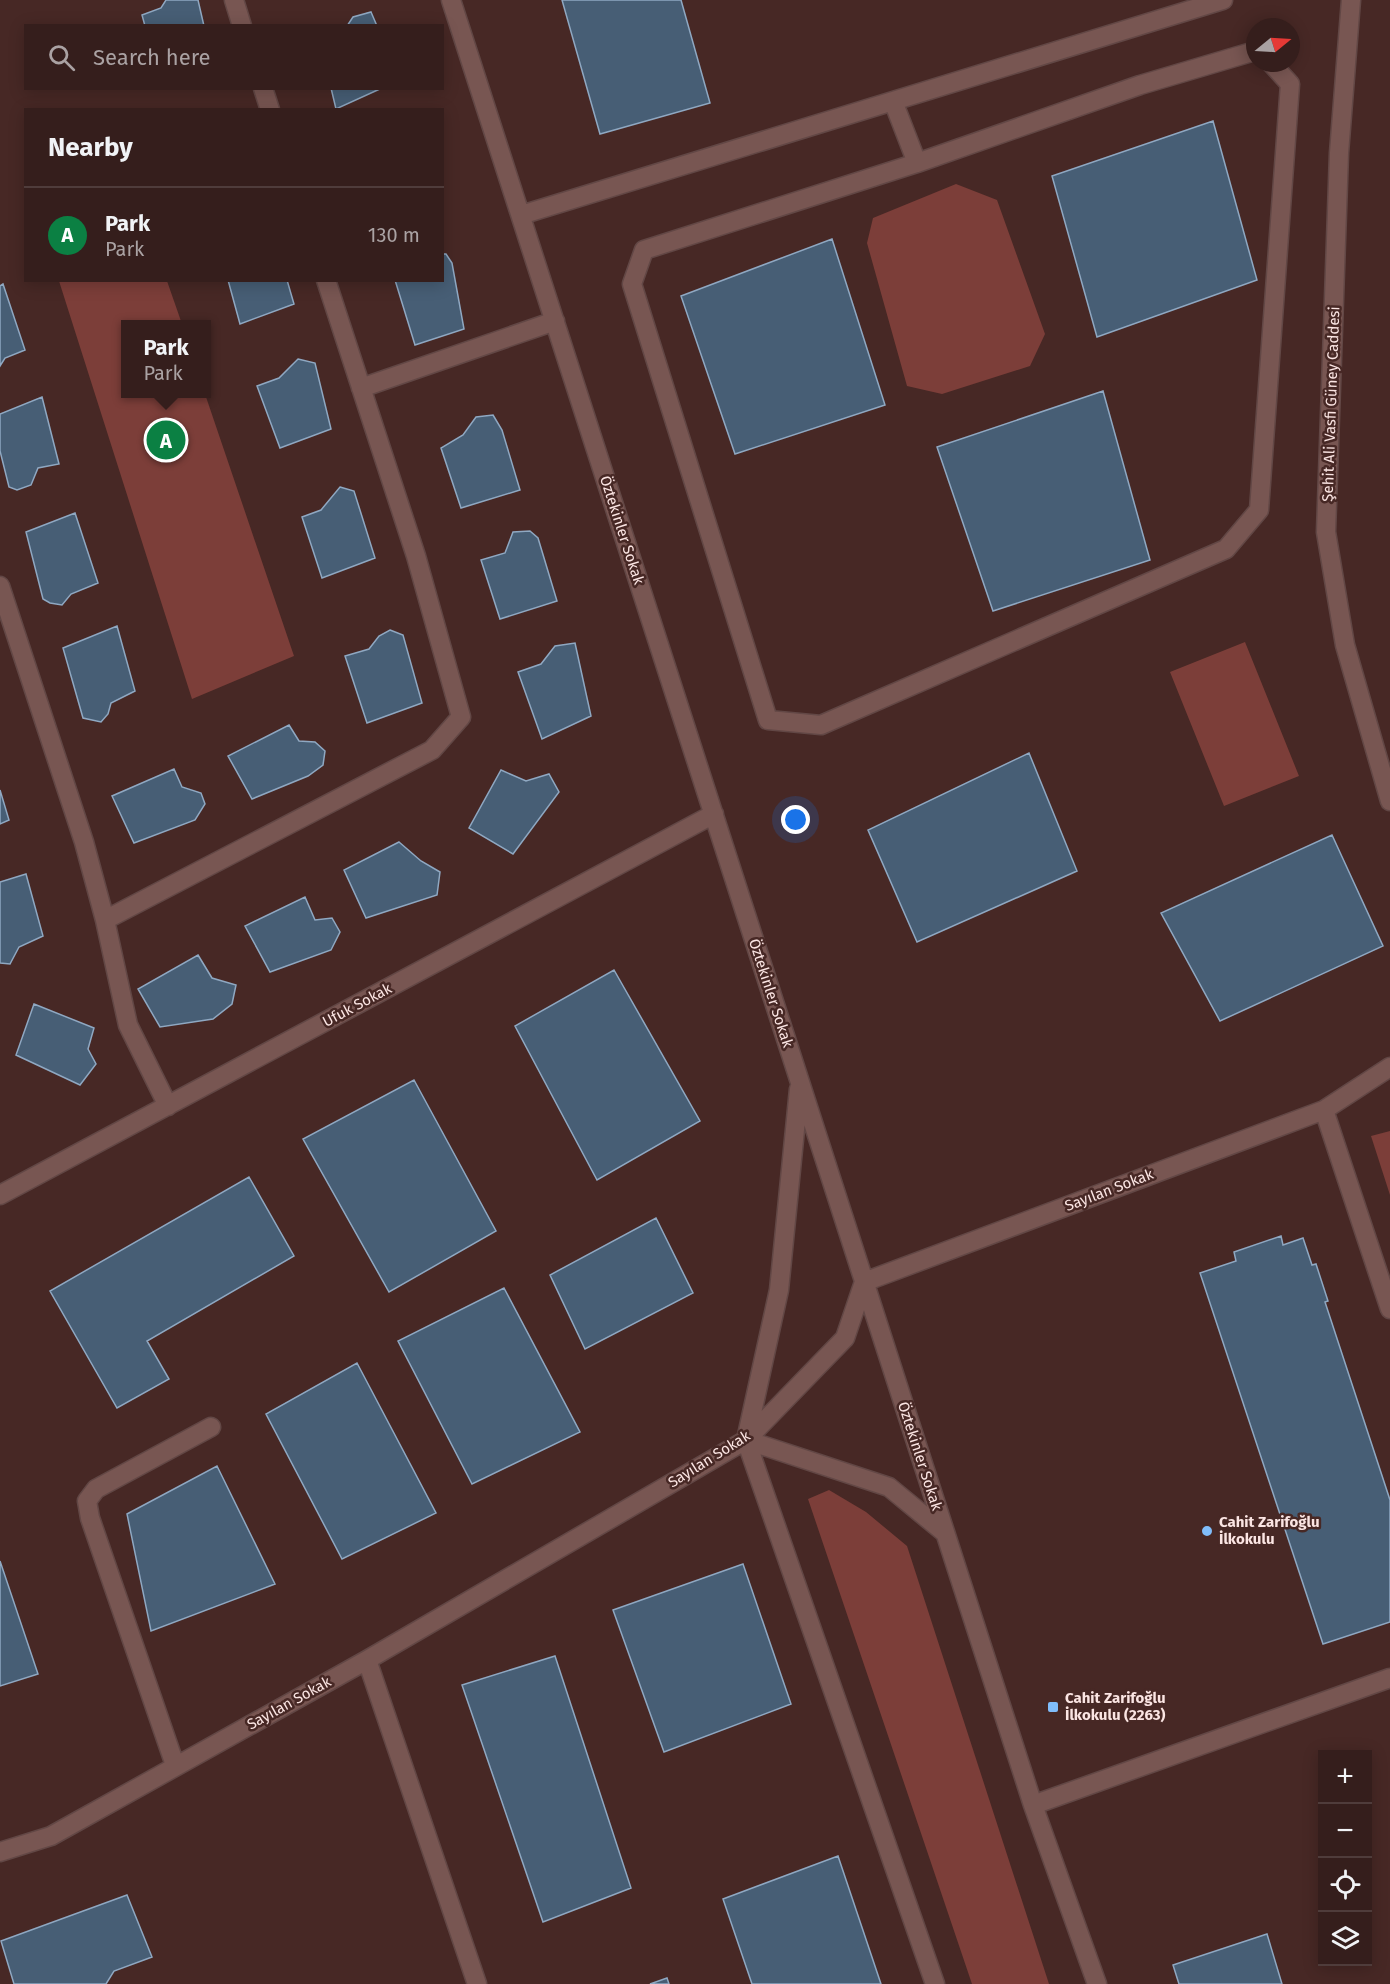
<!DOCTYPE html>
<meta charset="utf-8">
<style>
:root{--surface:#351e1c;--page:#3d2725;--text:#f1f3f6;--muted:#aaa2a3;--line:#4f3c3b;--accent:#0b8043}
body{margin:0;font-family:"Fira Sans",sans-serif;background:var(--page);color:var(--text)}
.controls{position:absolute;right:18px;bottom:18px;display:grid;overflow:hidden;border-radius:0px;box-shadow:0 3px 15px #0003}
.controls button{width:54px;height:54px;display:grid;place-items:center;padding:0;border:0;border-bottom:2px solid var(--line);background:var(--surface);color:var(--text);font:30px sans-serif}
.compass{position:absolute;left:1246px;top:18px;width:54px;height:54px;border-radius:50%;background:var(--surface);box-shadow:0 3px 15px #0003;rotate:72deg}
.you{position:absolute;left:796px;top:820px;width:21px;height:21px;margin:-15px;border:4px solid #fff;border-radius:50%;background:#1a73e8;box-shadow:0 0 0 9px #1a73e833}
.badge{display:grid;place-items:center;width:39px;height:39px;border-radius:50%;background:var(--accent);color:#fff;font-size:20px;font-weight:700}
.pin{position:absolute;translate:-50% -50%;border:3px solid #fff;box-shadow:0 2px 6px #0006}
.popup{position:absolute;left:121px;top:320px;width:90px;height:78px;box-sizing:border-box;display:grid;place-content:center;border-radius:0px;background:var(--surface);filter:drop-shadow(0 2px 4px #0005);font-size:20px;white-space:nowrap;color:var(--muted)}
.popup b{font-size:22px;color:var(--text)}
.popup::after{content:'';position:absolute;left:50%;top:100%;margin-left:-12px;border:12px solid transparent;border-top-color:var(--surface)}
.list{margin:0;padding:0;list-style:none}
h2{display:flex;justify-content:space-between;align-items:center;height:78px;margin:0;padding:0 24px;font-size:26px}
h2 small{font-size:20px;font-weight:400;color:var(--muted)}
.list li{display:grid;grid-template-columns:39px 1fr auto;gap:18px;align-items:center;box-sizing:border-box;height:96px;padding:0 24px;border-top:2px solid var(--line)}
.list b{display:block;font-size:22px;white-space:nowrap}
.list p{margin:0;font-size:20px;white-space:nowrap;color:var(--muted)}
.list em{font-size:20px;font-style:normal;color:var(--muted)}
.icon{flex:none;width:33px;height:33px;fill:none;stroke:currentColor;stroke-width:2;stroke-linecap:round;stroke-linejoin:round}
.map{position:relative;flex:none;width:1390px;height:1984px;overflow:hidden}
.search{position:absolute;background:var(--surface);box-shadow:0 3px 15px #0003;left:24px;top:24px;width:420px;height:66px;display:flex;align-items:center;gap:15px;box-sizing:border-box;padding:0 21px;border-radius:0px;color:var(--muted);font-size:22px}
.panel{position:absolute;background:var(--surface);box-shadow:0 3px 15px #0003;left:24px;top:108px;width:420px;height:174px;border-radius:0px}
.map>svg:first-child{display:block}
.green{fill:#7c3e39}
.building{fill:#475e75;stroke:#8fa8c2;stroke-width:1.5}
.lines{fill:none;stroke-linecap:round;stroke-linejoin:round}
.minor-casing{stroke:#624745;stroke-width:21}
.minor{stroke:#785652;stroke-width:18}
.poi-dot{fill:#80bdfa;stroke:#472825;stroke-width:2}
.labels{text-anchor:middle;stroke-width:5;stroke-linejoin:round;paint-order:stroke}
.street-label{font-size:15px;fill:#fbe5e3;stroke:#472825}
.poi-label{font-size:15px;font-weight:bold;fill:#fbe5e3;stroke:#472825;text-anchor:start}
</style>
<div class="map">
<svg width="1390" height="1984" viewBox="0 0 1390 1984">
<rect width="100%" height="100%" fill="#472825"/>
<path class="green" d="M956 184 997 200 1045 334 1030 366 942 394 907 386 867 243 873 218Z
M59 281H167L182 324H126V394H205L294 656 192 699Z
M1245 642 1299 776 1224 806 1170 672Z
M1390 1131V1195L1371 1136Z
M829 1490 866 1512 907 1546 1049 1984H972L808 1499Z"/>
<path class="building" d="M166 0H198L204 26H145L142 15 161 8Z
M562 0H681L710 103 600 134Z
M371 12 377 26H347L353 17Z
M331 88H382L336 109Z
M1213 121 1257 280 1097 337 1052 176Z
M832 239 885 405 735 454 681 296Z
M442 254H446L452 263 464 329 415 345 395 280H442Z
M228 280H287L294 304 240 324Z
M3 284 25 350 5 358 0 366V286Z
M298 359 315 363 331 429 280 448 257 386 279 378Z
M1103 391 1150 560 993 611 937 447Z
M42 397 59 464 38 468 31 485 17 490 9 487 0 451V414Z
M493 415 502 430 520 490 461 508 441 448 463 435 476 417Z
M340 487 354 491 375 558 322 578 302 517 321 510Z
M75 513 98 583 71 594 62 605 50 603 43 599 26 532Z
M530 531 538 538 557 601 500 619 481 560 505 553 513 532Z
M117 626 135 691 111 703 108 714 101 722 83 718 63 648Z
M390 630 403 635 422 703 367 723 345 656 369 649 379 636Z
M575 643 591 716 542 739 518 672 541 664 555 646Z
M289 725 299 741 315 742 325 751 323 765 308 776 252 799 228 756Z
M1029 753 1077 871 917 942 868 830Z
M174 769 182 787 201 793 205 804 195 820 134 843 112 796Z
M501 770 526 781 549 774 559 792 513 854 469 828Z
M0 790 9 820 0 824Z
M1332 835 1383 946 1220 1021 1161 913Z
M399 842 421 861 440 872 437 895 366 918 344 870Z
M26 874 43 936 19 947 10 964 0 963V882Z
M305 897 315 920 332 918 340 932 331 950 270 972 245 926Z
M198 955 212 978 236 985 232 1004 213 1019 160 1027 138 989Z
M614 970 700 1121 597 1180 515 1026Z
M34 1004 94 1028 88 1049 96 1064 80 1085 16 1055Z
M414 1080 496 1231 389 1292 303 1139Z
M249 1177 294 1256 147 1341 169 1379 117 1408 50 1291Z
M656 1218 693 1293 585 1349 550 1275Z
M1281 1236 1283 1245 1303 1238 1312 1265 1316 1264 1328 1301 1325 1302 1390 1500V1622L1323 1644 1200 1273 1236 1261 1234 1252Z
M504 1288 580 1432 472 1484 398 1341Z
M357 1363 436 1513 342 1559 266 1414Z
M217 1466 275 1584 151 1631 127 1514Z
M0 1561 38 1674 0 1686Z
M743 1564 791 1704 664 1752 613 1610Z
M555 1656 631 1888 543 1922 462 1685Z
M838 1856 881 1984H752L723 1899Z
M127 1895 152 1957 114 1971 106 1984H14L1 1941Z
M1267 1934 1282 1984H1179L1173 1965Z
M667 1978 669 1984H650Z"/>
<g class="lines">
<defs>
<path id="minor" d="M234 0 242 26
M451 0 1033 1805 1097 1984
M1351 0 1339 153 1326 532 1345 645 1390 801
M1255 51 1140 85 917 163 644 250 632 284 768 720 821 725 1226 549 1259 510 1290 84 1271 63
M263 88 270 110
M893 101 917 163
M521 215 1223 0
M361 388 555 321
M0 586 84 842 105 920 128 1025 168 1106
M105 920 432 750 461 717 416 556 326 280
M799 1089 779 1290 746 1440 889 1487 945 1533
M1324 1110 1390 1309
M0 1195 714 814
M746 1440 935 1984
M367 1660 477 1984
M175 1765 90 1518 87 1501 96 1489 211 1427
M1033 1805 1390 1678
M0 1852 51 1836 367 1660 746 1440 845 1338 864 1282 1324 1110 1390 1067"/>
</defs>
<use href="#minor" class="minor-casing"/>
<use href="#minor" class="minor"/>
</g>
<g class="poi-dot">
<circle cx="1207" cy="1531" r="6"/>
<rect x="1047" y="1701" width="12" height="12" rx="3"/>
</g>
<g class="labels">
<g class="street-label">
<text transform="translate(1331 404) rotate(-88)" y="5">Şehit Ali Vasfi Güney Caddesi</text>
<text transform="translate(622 530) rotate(72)" y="5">Öztekinler Sokak</text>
<text transform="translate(771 993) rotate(72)" y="5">Öztekinler Sokak</text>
<text transform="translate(357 1005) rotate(-28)" y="5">Ufuk Sokak</text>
<text transform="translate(1109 1190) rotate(-21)" y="5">Sayılan Sokak</text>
<text transform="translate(920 1456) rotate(72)" y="5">Öztekinler Sokak</text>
<text transform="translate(709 1459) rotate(-32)" y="5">Sayılan Sokak</text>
<text transform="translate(289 1703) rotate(-29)" y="5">Sayılan Sokak</text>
</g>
<g class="poi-label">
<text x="1219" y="1527">Cahit Zarifoğlu<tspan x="1219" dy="17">İlkokulu</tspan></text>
<text x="1065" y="1703">Cahit Zarifoğlu<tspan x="1065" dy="17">İlkokulu (2263)</tspan></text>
</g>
</g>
</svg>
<div class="controls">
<button>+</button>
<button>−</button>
<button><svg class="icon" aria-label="locate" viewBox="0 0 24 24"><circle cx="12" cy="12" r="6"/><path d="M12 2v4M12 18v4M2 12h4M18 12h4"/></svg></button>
<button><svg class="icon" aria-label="layers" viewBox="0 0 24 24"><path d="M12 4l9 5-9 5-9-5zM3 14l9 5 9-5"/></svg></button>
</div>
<svg class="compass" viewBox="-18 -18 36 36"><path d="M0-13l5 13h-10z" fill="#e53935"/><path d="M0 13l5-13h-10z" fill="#aaa2a3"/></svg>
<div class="you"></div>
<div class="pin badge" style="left:166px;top:440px">A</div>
<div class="popup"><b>Park</b>Park</div>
<div class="search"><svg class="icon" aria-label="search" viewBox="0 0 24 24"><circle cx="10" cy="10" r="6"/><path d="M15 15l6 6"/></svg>Search here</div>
<section class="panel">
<h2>Nearby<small></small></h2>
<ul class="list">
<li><span class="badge">A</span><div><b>Park</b><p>Park</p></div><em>130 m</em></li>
</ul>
</section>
</div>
